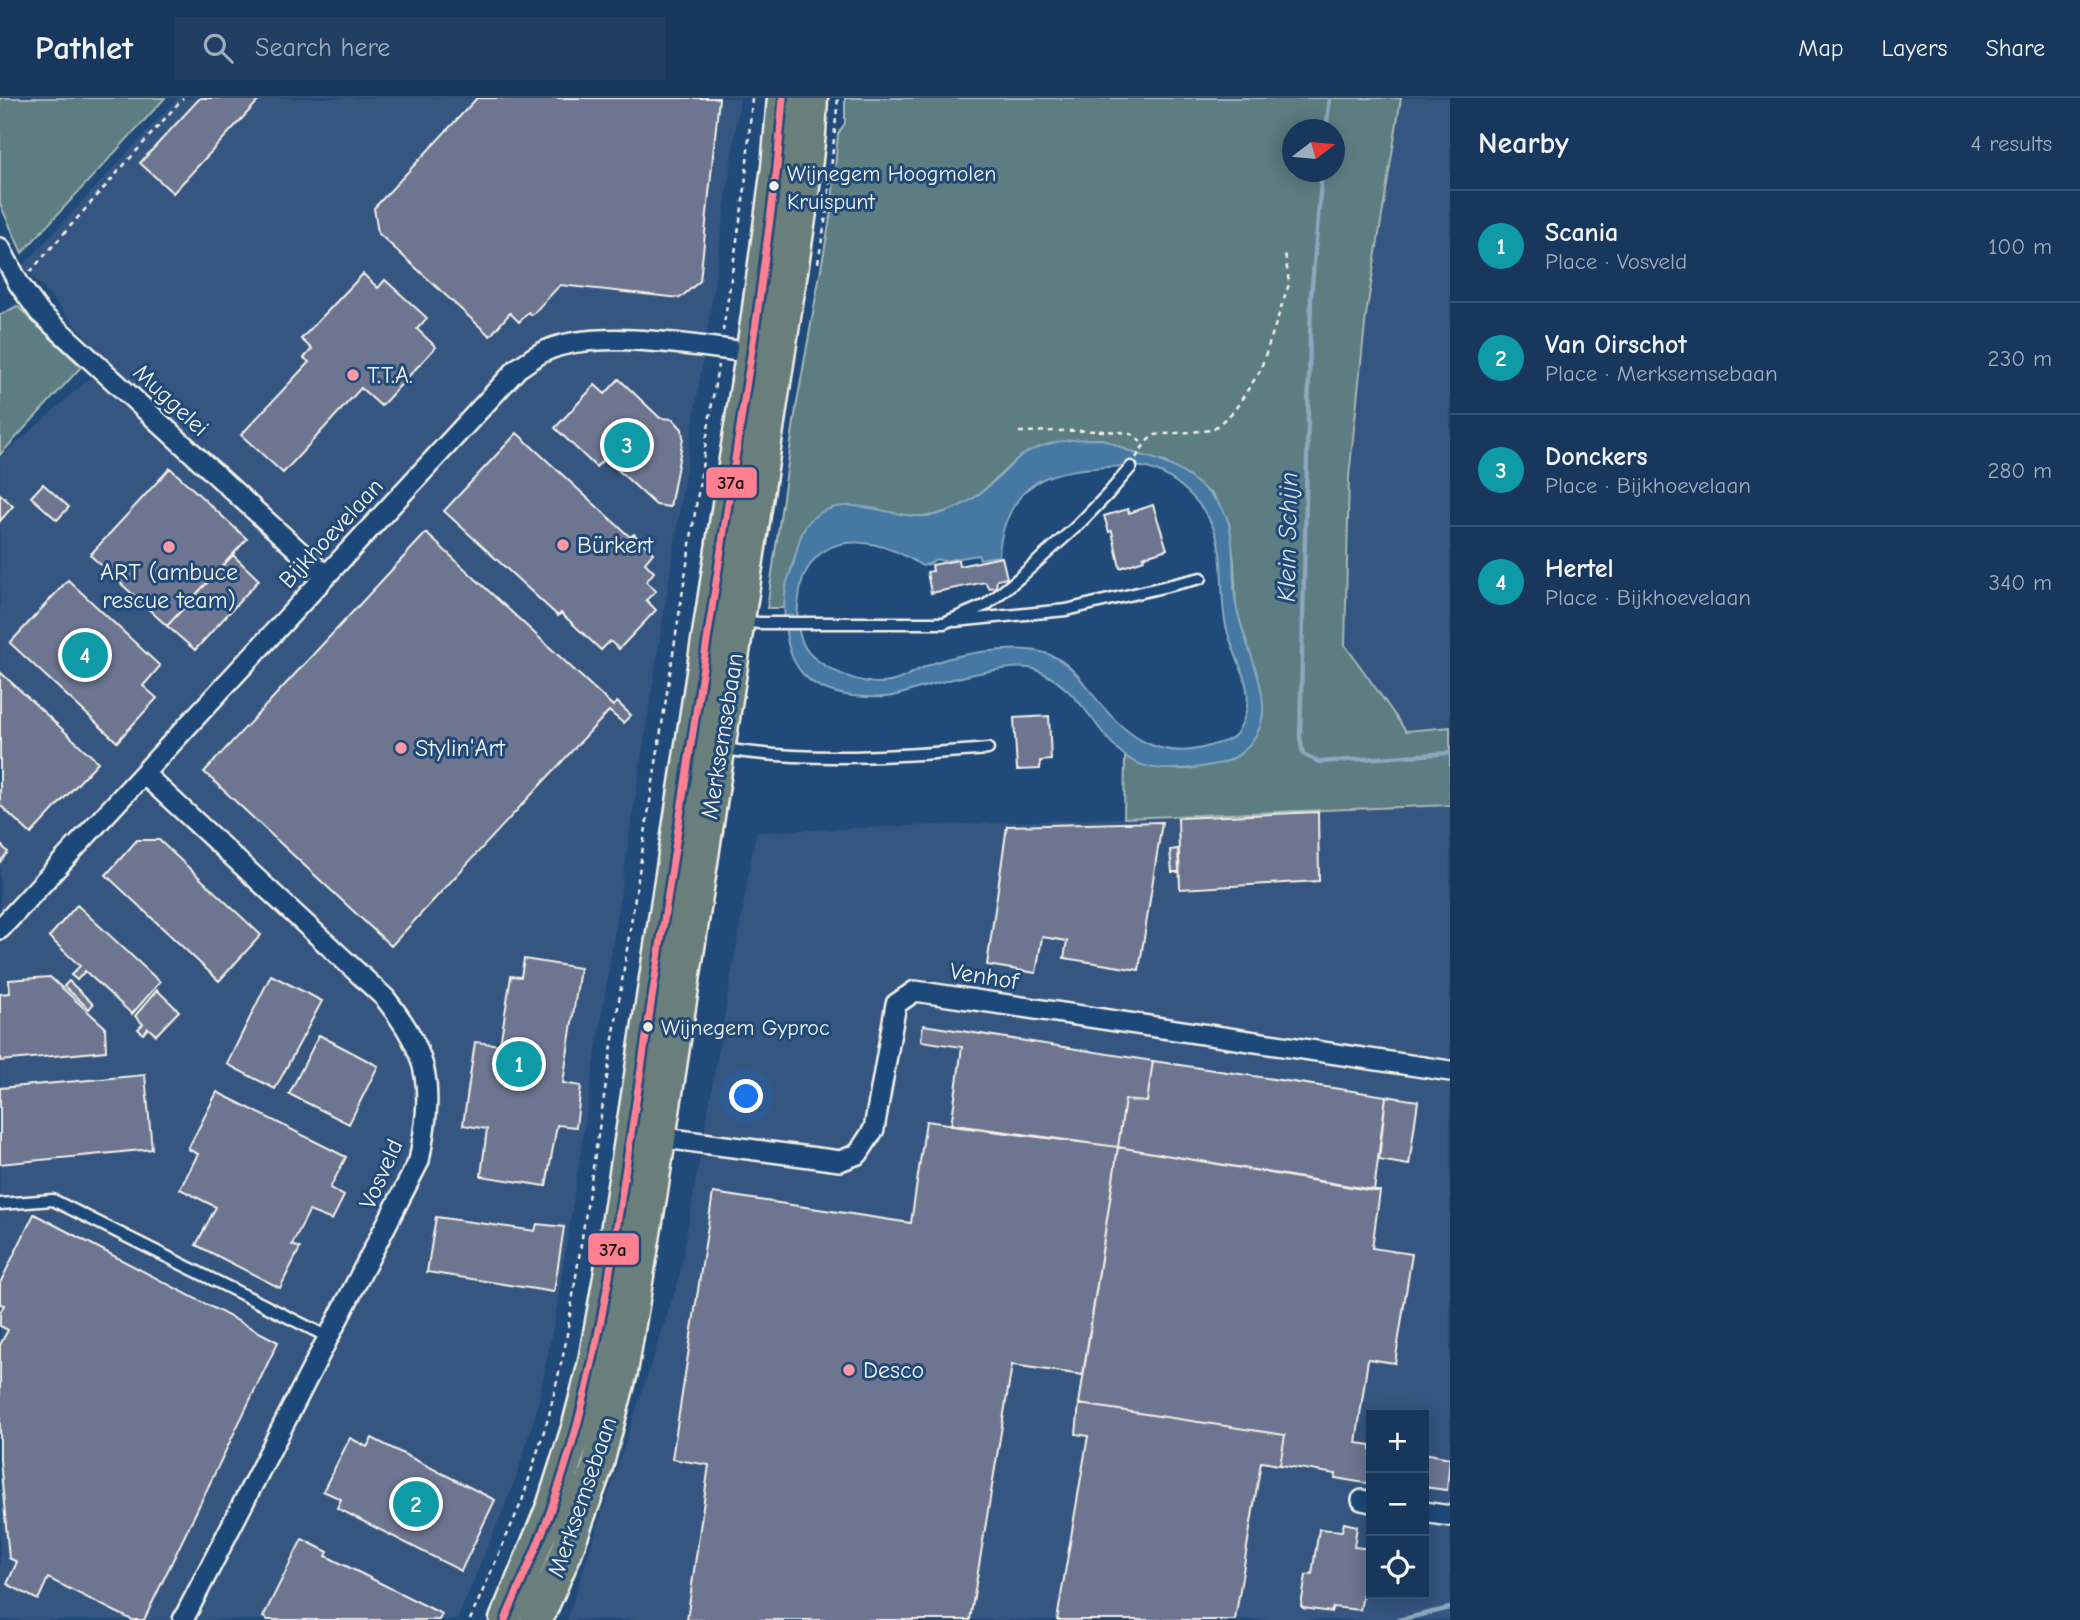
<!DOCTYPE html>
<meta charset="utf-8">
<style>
:root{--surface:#17385c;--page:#203f62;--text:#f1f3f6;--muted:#9eacbb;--line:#365272;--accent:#ff9aa2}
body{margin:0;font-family:"Comic Neue",sans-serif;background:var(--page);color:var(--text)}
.controls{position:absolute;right:21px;bottom:21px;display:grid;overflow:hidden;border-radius:0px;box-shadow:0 4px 18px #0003}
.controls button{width:63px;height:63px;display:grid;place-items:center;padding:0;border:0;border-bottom:2px solid var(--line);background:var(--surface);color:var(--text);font:35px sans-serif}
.compass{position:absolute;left:1282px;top:21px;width:63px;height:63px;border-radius:50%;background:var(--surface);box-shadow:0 4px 18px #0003;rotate:74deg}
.you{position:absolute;left:747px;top:999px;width:24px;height:24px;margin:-18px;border:5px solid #fff;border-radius:50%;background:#1a73e8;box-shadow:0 0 0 10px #1a73e833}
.badge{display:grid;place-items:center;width:46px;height:46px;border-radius:50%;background:var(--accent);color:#fff;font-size:23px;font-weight:700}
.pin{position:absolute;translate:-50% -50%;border:4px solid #fff;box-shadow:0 2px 7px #0006}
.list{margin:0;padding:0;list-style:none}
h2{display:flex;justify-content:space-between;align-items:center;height:91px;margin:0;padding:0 28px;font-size:30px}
h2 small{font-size:23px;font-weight:400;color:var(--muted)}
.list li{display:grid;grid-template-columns:46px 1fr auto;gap:21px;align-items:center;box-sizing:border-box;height:112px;padding:0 28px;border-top:2px solid var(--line)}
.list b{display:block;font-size:26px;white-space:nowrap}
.list p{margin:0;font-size:23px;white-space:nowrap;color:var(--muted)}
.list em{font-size:23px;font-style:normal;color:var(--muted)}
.icon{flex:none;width:38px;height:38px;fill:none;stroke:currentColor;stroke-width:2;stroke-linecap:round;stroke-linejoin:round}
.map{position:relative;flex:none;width:1450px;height:1522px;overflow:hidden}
header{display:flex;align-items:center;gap:42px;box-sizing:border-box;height:98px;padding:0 35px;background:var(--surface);border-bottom:2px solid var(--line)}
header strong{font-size:33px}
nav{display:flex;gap:38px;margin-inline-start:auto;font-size:24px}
.search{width:490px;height:63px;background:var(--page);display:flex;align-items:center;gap:18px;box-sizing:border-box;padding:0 24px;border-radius:0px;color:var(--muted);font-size:26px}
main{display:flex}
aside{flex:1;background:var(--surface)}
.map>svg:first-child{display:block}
.built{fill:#365781;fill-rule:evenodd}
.green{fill:#5b7d82;stroke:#a8b7b5;stroke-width:2;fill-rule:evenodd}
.water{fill:#4478a2;stroke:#8aa8be;stroke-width:2;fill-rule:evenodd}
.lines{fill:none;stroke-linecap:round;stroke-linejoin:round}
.stream{stroke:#8aa8be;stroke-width:4.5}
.building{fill:#6d7490;stroke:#f4f1e8;stroke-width:2}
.lane-casing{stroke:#f4f1e8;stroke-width:15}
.street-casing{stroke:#f4f1e8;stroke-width:24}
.primary-casing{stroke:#f4f1e8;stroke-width:35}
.path{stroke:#f4f1e8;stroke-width:2.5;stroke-dasharray:5 5;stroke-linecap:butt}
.lane{stroke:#1f4a7a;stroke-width:10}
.street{stroke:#1f4a7a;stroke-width:19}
.primary{stroke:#6a7f7c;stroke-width:30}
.bus-1-casing{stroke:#1f4a7a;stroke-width:12}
.bus-1{stroke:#ff8090;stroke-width:7}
.bus-dot{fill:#f4f1e8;stroke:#1f4a7a;stroke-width:2.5}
.poi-dot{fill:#ff9aa2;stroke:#1f4a7a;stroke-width:2.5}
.labels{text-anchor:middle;stroke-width:6;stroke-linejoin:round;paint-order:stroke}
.bus-label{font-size:22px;fill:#f4f1e8;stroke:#1f4a7a;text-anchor:start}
.poi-label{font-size:24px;fill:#f4f1e8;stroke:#1f4a7a;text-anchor:start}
.street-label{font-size:24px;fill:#f4f1e8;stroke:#1f4a7a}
.water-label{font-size:26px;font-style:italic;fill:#dadfde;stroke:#1f4a7a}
.line-badge{stroke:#1f4a7a;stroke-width:2.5}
.pale-badge-label{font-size:19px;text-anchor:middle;font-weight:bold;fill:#111}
</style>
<header>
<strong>Pathlet</strong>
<div class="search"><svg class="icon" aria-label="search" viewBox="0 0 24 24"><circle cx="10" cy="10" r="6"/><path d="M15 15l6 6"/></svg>Search here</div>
<nav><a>Map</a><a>Layers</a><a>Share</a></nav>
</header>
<main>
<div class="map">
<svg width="1450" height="1522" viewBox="0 0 1450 1522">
<rect width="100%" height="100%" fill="#1f4a7a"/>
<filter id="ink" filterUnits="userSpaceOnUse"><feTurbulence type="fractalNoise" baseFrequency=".0143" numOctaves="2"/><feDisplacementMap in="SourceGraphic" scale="14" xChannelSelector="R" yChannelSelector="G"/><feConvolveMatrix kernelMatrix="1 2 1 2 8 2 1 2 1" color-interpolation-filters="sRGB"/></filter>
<g filter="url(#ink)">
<path class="built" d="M178 0H740L711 209 555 1220 537 1310 515 1383 457 1522H0V360L108 264 23 168Z
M1401 0H1450V629L1406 633 1345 547 1349 379 1366 217Z
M1450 707V1522H567L679 1181 756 734ZM1371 1317H1424V1496H1371Z"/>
<path class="green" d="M0 0H165L22 155 0 106Z
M845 0H1401L1366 217 1349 379 1345 547 1406 633 1450 629V707L1124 720 1125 659C1142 669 1185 677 1204 666 1225 653 1244 633 1263 617L1259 585 1236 510 1234 464 1229 425 1213 397 1164 364 1131 354 1102 341 1064 343 1019 359 971 404 954 411 935 417 918 419 899 416 803 433 787 485 784 510H767L796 310 831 115 838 36 845 25ZM1293 32H1335V74H1293Z
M17 208 81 269 0 357V217Z"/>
<path class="water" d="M1102 341C1113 345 1123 351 1134 355 1142 358 1151 359 1160 363 1185 373 1222 399 1229 426 1234 447 1233 467 1234 488 1235 531 1265 575 1263 615 1261 637 1244 659 1222 665 1195 671 1152 677 1128 660 1112 649 1099 629 1087 614 1073 596 1056 579 1034 571 1013 564 943 583 920 590 909 593 898 598 886 599 875 600 863 599 852 598 807 592 788 569 785 525 784 512 784 497 787 484 789 477 792 471 794 464 798 447 801 426 818 416 857 393 899 427 939 416 967 408 982 395 1002 376 1009 370 1015 362 1022 357 1047 342 1074 341 1102 341ZM1105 369C1117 369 1130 367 1142 369 1178 376 1213 413 1219 449 1224 475 1220 502 1226 528 1235 568 1262 592 1238 633 1232 644 1217 645 1206 649 1156 663 1124 636 1094 598 1081 581 1069 564 1048 556 1019 546 957 555 929 567 915 572 905 581 890 584 866 589 830 574 812 558 799 546 796 525 798 509 799 499 800 487 804 478 826 427 886 443 922 468L929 466 936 461 943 463 978 457 980 461 999 458C1000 428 1015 393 1045 380 1064 372 1085 371 1105 369Z"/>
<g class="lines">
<path class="stream" d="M1326 32 1330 0
M1322 74 1311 199 1300 639 1303 656 1319 664 1450 655
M1399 1522 1450 1510"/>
</g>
<path class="building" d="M200 0H261L173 95 140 65Z
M477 0H719L700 183 680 200 560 187 532 217 528 214 519 224 510 215 490 238 378 135 374 110Z
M363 176 378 190 385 182 427 220 417 231 436 249 381 308 361 290 283 375 241 337 309 264 304 260 312 251 301 241Z
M619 281 660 320 673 321 682 331 683 340 670 409 656 407 605 360 596 369 555 330 595 287 605 296Z
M517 335 630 439 634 436 653 455 645 465 654 474 646 484 656 493 646 502 656 512 619 551 610 543 601 552 561 515 558 518 444 413Z
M170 370 247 441 167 528 90 457Z
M43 386 69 409 57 422 31 399Z
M0 396 13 408 0 423Z
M1153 407 1167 451 1143 459 1144 462 1120 470 1112 433 1109 434 1104 418 1128 411 1129 415Z
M426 435 613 608 617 604 631 617 623 625 609 613 391 848 204 674Z
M233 457 259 482 195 552 167 528Z
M1002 459 1007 480 997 482 996 489 989 490 985 484 931 495 927 474 933 473 932 467 958 462 959 468Z
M68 482 160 568 143 588 157 600 117 644 10 545Z
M0 574 98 664 31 736 0 707Z
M1049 618 1051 662 1040 663V671L1017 672 1014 620Z
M1318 714 1319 783 1180 791 1178 720Z
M1162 724 1139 872 1064 860 1067 843 1042 839 1036 875 987 867 1007 728Z
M137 742H159L261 837 219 883 106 777Z
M0 746 8 754 0 764Z
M1178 751 1179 774H1172L1170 752Z
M77 807 160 884 132 916 85 873 77 882 71 877 80 868 49 839Z
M524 861 580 870 563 985 581 988 576 1029 557 1027 546 1088 481 1078 487 1031 463 1027 475 944 500 947 511 878 521 879Z
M271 877 322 903 275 991 227 966Z
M50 879 105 929 106 953 0 963V896L10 895 9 882Z
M69 883 93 906 89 911 64 888Z
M157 892 179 913 156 937 148 930 143 936 138 931 143 926 135 918Z
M923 927 1153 963 1147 1004 1125 1002 1118 1049 951 1028 962 949 921 943Z
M319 937 378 968 349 1026 289 996Z
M1153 963 1386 998 1374 1093 1118 1049 1125 1002 1147 1004Z
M145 977 152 1051 0 1066V990Z
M217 994 346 1059 330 1090 344 1098 332 1122 309 1113 292 1147 300 1150 280 1190 196 1147 216 1109 180 1091 198 1056 188 1051Z
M1386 998 1418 1003 1409 1067 1379 1062Z
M926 1023 1118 1049 1083 1277 1012 1267 970 1522H687L709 1367 672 1361 713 1095 911 1125Z
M1118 1049 1380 1093 1372 1150 1412 1156 1395 1265 1368 1261 1356 1345 1371 1347V1386L1335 1380 1336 1376 1280 1367 1285 1337 1079 1306Z
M34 1116 278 1244 144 1522H132L48 1480 38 1502 7 1486 17 1464 9 1460 0 1362V1247L8 1232 0 1228V1215L4 1207 0 1206V1185Z
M436 1119 535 1133 537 1126 564 1129 554 1194 427 1174Z
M1079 1306 1285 1337 1280 1367 1261 1364 1235 1522H1057L1088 1338 1076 1336Z
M350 1340 367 1349 372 1340 495 1402 461 1473 337 1410 341 1401 323 1393Z
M1424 1355 1450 1360 1447 1392 1424 1389Z
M1344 1425 1357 1428 1354 1449 1371 1451V1478L1367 1477 1360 1512 1333 1509 1331 1514 1303 1510 1301 1508 1306 1477 1312 1476 1319 1431 1342 1433Z
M302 1441 328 1454 326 1458 442 1516 439 1522H268L263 1519Z"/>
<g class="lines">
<defs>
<path id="lane" d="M740 523 759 525H944L986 507 1019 480 1077 428 1108 396 1131 369
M955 523 1066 512 1201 480
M724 651C811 665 900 658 988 651
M0 1106 53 1102 328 1239"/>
<path id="street" d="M0 150 19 186 39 214 325 477
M144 676 385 900C432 960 433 990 419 1063L183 1522
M0 831 518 270C526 265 536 257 545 253 597 229 704 249 761 256
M649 1038 840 1063 858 1056 874 1031 896 906 915 893 1450 973
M1362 1402 1371 1404
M1424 1414 1450 1418"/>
<path id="primary" d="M505 1522 552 1409 578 1327 593 1269 609 1179 757 218 777 69 783 0
M537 1522 566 1455 597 1369 622 1274 652 1093 801 114 810 35 812 0"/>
</defs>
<use href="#lane" class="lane-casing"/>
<use href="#street" class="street-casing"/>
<use href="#primary" class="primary-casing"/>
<path class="path" d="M818 165 827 112 838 0
M30 174 183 0
M723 233 745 90 752 0
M1019 334C1039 334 1123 329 1135 338 1141 342 1141 346 1142 352
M1136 360 1146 344 1154 337 1212 332 1234 313 1260 273 1289 186 1285 155
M470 1522 522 1403 549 1317 565 1249 718 267"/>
<use href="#lane" class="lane"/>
<use href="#street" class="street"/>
<use href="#primary" class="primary"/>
<defs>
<path id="bus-1" d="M505 1522C521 1484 539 1447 552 1408 579 1333 595 1257 609 1179L757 218 777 69 783 0"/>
</defs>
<use href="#bus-1" class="bus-1-casing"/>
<use href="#bus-1" class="bus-1"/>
</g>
</g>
<g class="bus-dot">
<circle cx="774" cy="88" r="6"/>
<circle cx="648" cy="929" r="6"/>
</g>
<g class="poi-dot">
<circle cx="353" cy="277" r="7"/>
<circle cx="563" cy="447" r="7"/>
<circle cx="169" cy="449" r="7"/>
<circle cx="401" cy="650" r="7"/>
<circle cx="849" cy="1272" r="7"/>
</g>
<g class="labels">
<g class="bus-label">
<text x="787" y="83">Wijnegem Hoogmolen<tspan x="787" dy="28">Kruispunt</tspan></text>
<text x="661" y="937">Wijnegem Gyproc</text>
</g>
<g class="poi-label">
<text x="367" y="285">T.T.A.</text>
<text x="577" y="455">Bürkert</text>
<text x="169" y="482" text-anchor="middle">ART (ambuce<tspan x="169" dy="28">rescue team)</tspan></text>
<text x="415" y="658">Stylin'Art</text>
<text x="863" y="1280">Desco</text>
</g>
<g class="street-label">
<text transform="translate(171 302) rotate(43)" y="8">Muggelei</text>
<text transform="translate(331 435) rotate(-47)" y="8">Bijkhoevelaan</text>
<text transform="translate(722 638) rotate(-81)" y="8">Merksemsebaan</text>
<text transform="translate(984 878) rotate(9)" y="8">Venhof</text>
<text transform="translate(381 1076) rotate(-66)" y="8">Vosveld</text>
<text transform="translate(582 1399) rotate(-71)" y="8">Merksemsebaan</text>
</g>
<g class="water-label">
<text transform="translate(1287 439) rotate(-89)" y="9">Klein Schijn</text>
</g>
</g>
<g class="line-badge">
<rect x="705" y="368" width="53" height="33" rx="7" fill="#ff8090"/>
<rect x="587" y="1134" width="53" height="34" rx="7" fill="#ff8090"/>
</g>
<g class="pale-badge-label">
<text x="731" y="391">37a</text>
<text x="613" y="1158">37a</text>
</g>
</svg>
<div class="controls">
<button>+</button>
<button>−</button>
<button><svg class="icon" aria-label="locate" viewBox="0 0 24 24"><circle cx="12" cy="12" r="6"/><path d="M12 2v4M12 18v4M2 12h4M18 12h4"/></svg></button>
</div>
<svg class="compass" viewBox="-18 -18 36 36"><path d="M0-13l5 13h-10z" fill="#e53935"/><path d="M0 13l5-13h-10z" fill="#9eacbb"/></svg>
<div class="you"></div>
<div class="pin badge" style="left:519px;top:966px;background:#0f9aa8">1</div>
<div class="pin badge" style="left:416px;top:1406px;background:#0f9aa8">2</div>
<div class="pin badge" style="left:627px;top:347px;background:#0f9aa8">3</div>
<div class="pin badge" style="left:85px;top:557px;background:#0f9aa8">4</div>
</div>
<aside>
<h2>Nearby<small>4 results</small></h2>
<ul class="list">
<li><span class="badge" style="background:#0f9aa8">1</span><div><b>Scania</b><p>Place · Vosveld</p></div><em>100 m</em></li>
<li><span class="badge" style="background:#0f9aa8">2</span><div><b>Van Oirschot</b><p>Place · Merksemsebaan</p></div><em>230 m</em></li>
<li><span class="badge" style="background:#0f9aa8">3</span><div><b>Donckers</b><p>Place · Bijkhoevelaan</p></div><em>280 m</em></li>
<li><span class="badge" style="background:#0f9aa8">4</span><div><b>Hertel</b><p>Place · Bijkhoevelaan</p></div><em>340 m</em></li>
</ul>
</aside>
</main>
